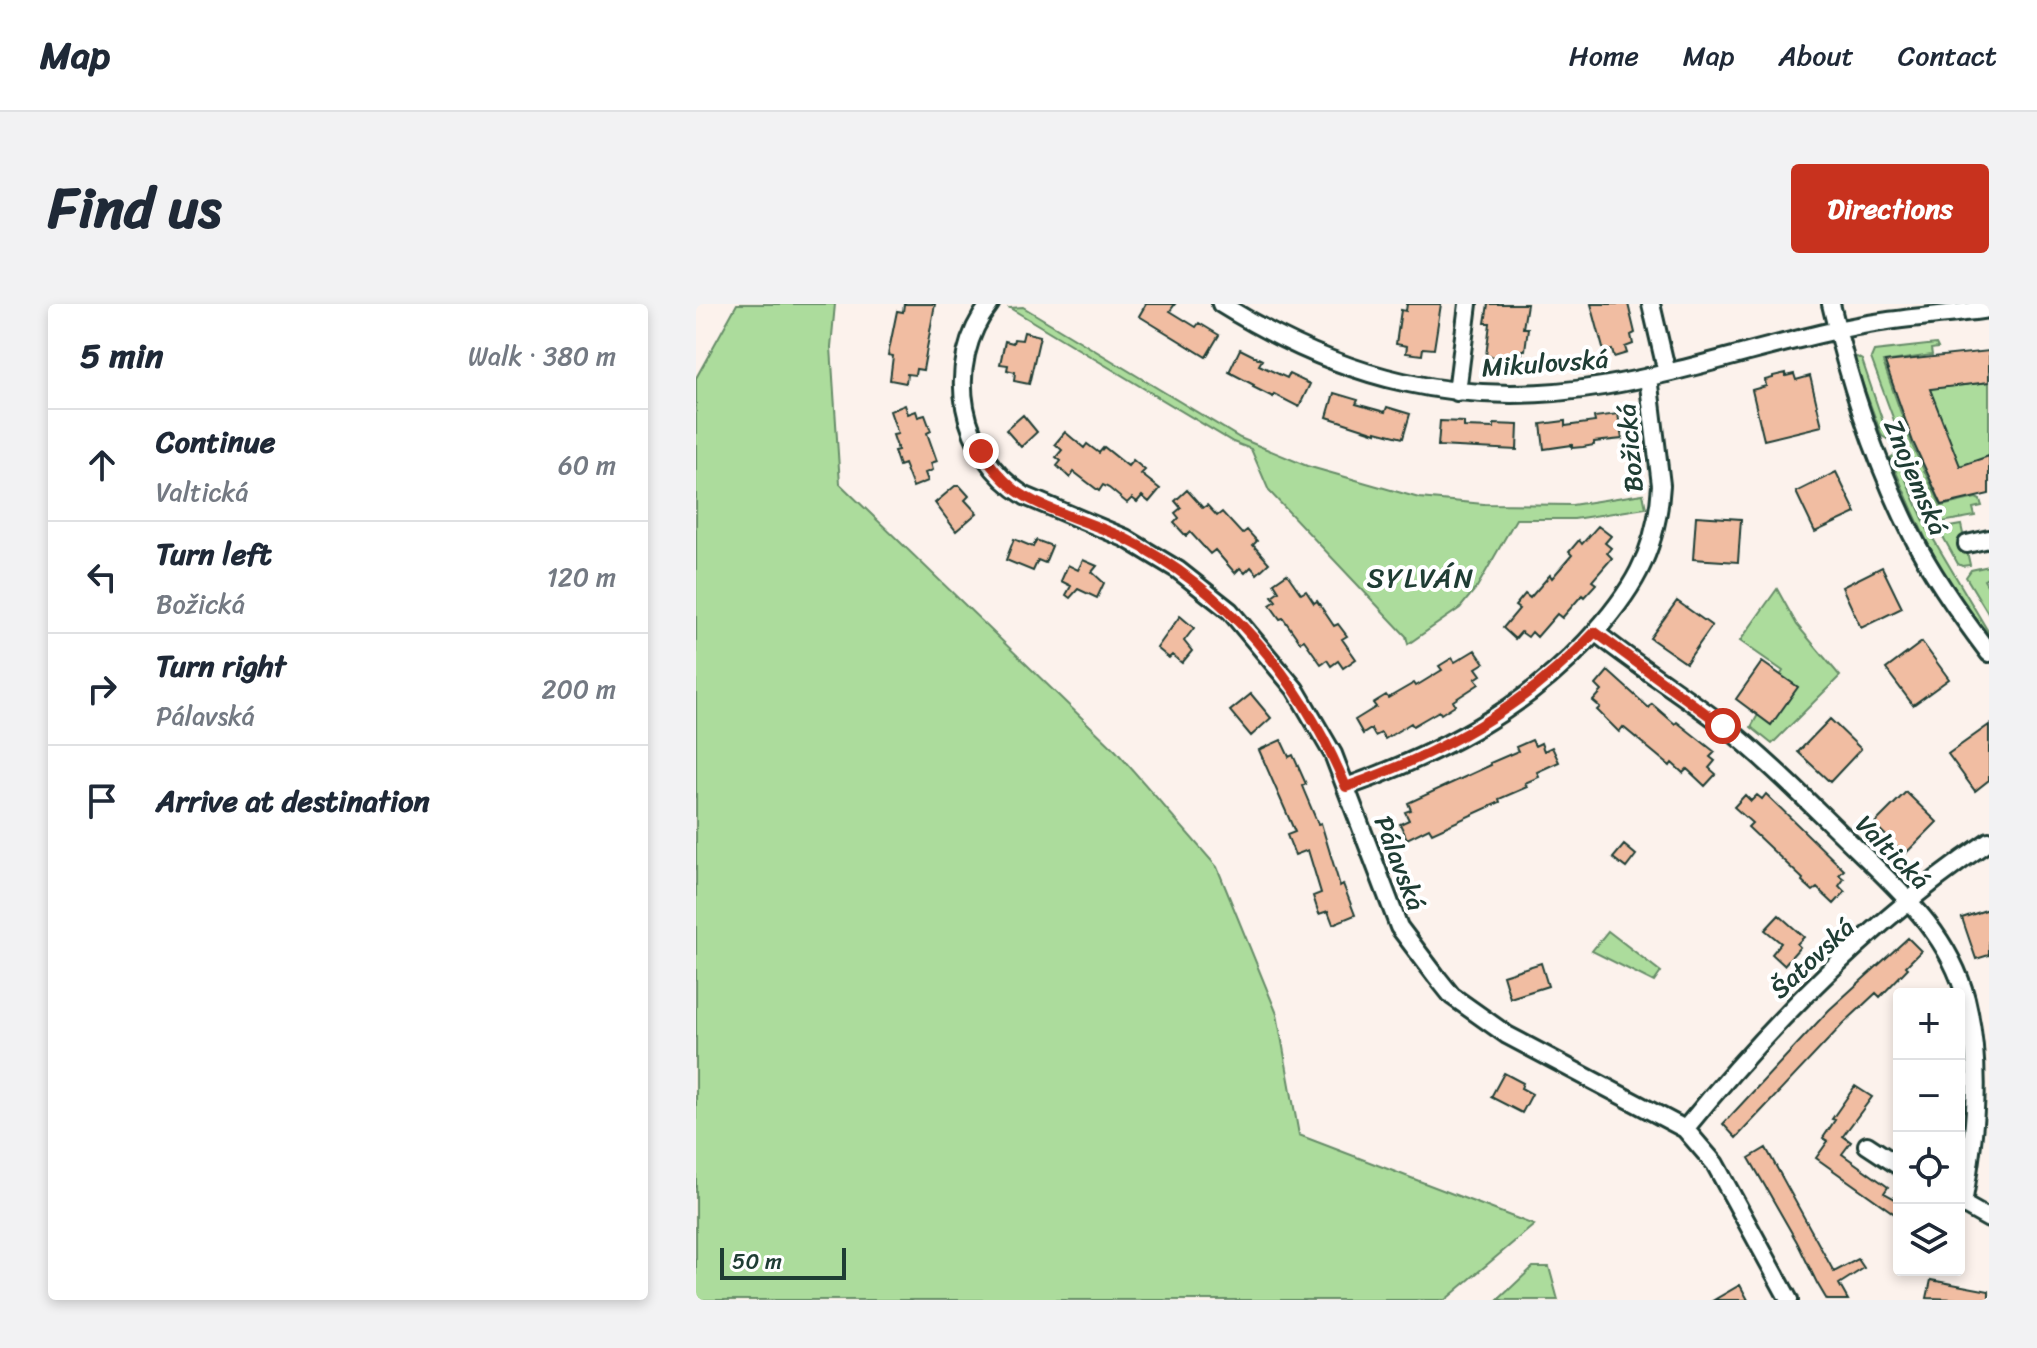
<!DOCTYPE html>
<meta charset="utf-8">
<style>
:root{--surface:#fff;--page:#f2f2f3;--text:#1f2937;--muted:#747a83;--line:#e0e1e3;--accent:#c8321e}
body{margin:0;font-family:Sriracha,sans-serif;background:var(--page);color:var(--text)}
.controls{position:absolute;right:24px;bottom:24px;display:grid;overflow:hidden;border-radius:8px;box-shadow:0 4px 12px #0003}
.controls button{width:72px;height:72px;display:grid;place-items:center;padding:0;border:0;border-bottom:2px solid var(--line);background:var(--surface);color:var(--text);font:40px sans-serif}
.scale{position:absolute;left:24px;bottom:20px;width:126px;box-sizing:border-box;padding-left:8px;border:4px solid #1f3d34;border-top:0;font-size:22px;line-height:28px;white-space:nowrap;color:#1f3d34;-webkit-text-stroke:6px #fff;paint-order:stroke}
.stop{position:absolute;width:24px;height:24px;margin:-18px;border:6px solid #c8321e;border-radius:50%;background:#fff}
.stop.end{background:#c8321e;border-color:#fff;box-shadow:0 2px 8px #0008}
.list{margin:0;padding:0;list-style:none}
h2{display:flex;justify-content:space-between;align-items:center;height:104px;margin:0;padding:0 32px;font-size:34px}
h2 small{font-size:26px;font-weight:400;color:var(--muted)}
.list li{display:grid;grid-template-columns:52px 1fr auto;gap:24px;align-items:center;box-sizing:border-box;height:112px;padding:0 32px;border-top:2px solid var(--line)}
.list b{display:block;font-size:30px;white-space:nowrap}
.list p{margin:0;font-size:26px;white-space:nowrap;color:var(--muted)}
.list em{font-size:26px;font-style:normal;color:var(--muted)}
.icon{flex:none;width:44px;height:44px;fill:none;stroke:currentColor;stroke-width:2;stroke-linecap:round;stroke-linejoin:round}
.map{position:relative;flex:none;width:1293px;height:996px;overflow:hidden;border-radius:8px}
header{display:flex;align-items:center;gap:48px;box-sizing:border-box;height:112px;padding:0 40px;background:var(--surface);border-bottom:2px solid var(--line)}
header strong{font-size:38px}
nav{display:flex;gap:44px;margin-inline-start:auto;font-size:28px}
.intro{display:flex;align-items:center;justify-content:space-between;box-sizing:border-box;height:192px;padding:0 48px}
h1{margin:0;font-size:56px}
.button{padding:20px 36px;border-radius:8px;background:var(--accent);color:#fff;font-size:28px;font-weight:700}
main{display:flex;gap:48px;padding:0 48px}
aside{flex:1;background:var(--surface);border-radius:8px;box-shadow:0 4px 12px #0003}
.map>svg:first-child{display:block}
.green{fill:#acdc9c;stroke:#668c68;stroke-width:2}
.building{fill:#f1bda2;stroke:#1f3d34;stroke-width:2}
.lines{fill:none;stroke-linecap:round;stroke-linejoin:round}
.minor-casing{stroke:#1f3d34;stroke-width:22}
.minor{stroke:#fff;stroke-width:16}
.route{stroke:#c8321e;stroke-width:10}
.labels{text-anchor:middle;stroke-width:8;stroke-linejoin:round;paint-order:stroke}
.street-label{font-size:26px;fill:#1f3d34;stroke:#fff}
.neighbourhood-label{font-size:28px;letter-spacing:2px;fill:#1f3d34;stroke:#fff}
</style>
<header>
<strong>Map</strong>
<nav><a>Home</a><a>Map</a><a>About</a><a>Contact</a></nav>
</header>
<div class="intro"><h1>Find us</h1><a class="button">Directions</a></div>
<main>
<aside>
<h2>5 min<small>Walk · 380 m</small></h2>
<ul class="list">
<li><svg class="icon" aria-label="ahead" viewBox="0 0 24 24"><path d="M12 20V5M6 11l6-6 6 6"/></svg><div><b>Continue</b><p>Valtická</p></div><em>60 m</em></li>
<li><svg class="icon" aria-label="left" viewBox="0 0 24 24"><path d="M17 20v-9H6M10 6l-5 5 5 5"/></svg><div><b>Turn left</b><p>Božická</p></div><em>120 m</em></li>
<li><svg class="icon" aria-label="right" viewBox="0 0 24 24"><path d="M7 20v-9h11M14 6l5 5-5 5"/></svg><div><b>Turn right</b><p>Pálavská</p></div><em>200 m</em></li>
<li><svg class="icon" aria-label="arrive" viewBox="0 0 24 24"><path d="M6 21V4h12l-3 4 3 4H6"/></svg><div><b>Arrive at destination</b></div></li>
</ul>
</aside>
<div class="map">
<svg width="1293" height="996" viewBox="0 0 1293 996">
<rect width="100%" height="100%" fill="#fcf2ec"/>
<filter id="ink" filterUnits="userSpaceOnUse"><feTurbulence type="fractalNoise" baseFrequency=".0125" numOctaves="2"/><feDisplacementMap in="SourceGraphic" scale="16" xChannelSelector="R" yChannelSelector="G"/><feConvolveMatrix kernelMatrix="1 2 1 2 8 2 1 2 1" color-interpolation-filters="sRGB"/></filter>
<g filter="url(#ink)">
<path class="green" d="M41 0H139L135 43 144 180 420 447 521 563 581 710 603 831 838 921 749 996H0V74Z
M327 3 544 134 611 162 723 194 788 200 876 201 947 190 950 204 878 215H820L781 283 764 304 712 340 710 332 573 187 555 145 537 138 314 4Z
M1240 40 1242 44 1235 45 1236 51 1187 58 1217 143 1245 202 1280 194 1284 196 1286 202 1277 204 1279 212 1241 219 1220 176 1175 54 1178 47Z
M1161 53 1166 56 1193 136 1186 132 1157 54Z
M1293 78V153L1265 165 1233 85Z
M1199 151 1232 226 1293 329C1249 291 1217 207 1194 154Z
M1265 221 1274 261 1266 262 1262 260 1245 229 1248 224Z
M1293 262V273L1288 276 1293 284V311L1270 273 1275 266Z
M1081 285 1101 321 1144 372 1076 440 1055 423 1087 367 1044 337Z
M912 627 965 668 958 678 896 647Z
M837 963H853L862 996H802Z"/>
<path class="building" d="M208 0H239L227 66 220 65 219 71 211 70 210 79 194 76 197 52 192 51 201 7 207 8Z
M450 0H479L474 7 500 23 503 19 523 31 510 53 443 12Z
M711 0H745L738 45 727 44 726 51 710 49 711 42 700 40 705 6 710 7Z
M792 0H831L827 24H832L829 46H826V57L818 56 816 65 798 63 800 53 790 52 794 19H789Z
M895 0H932L939 29 935 31 937 40 929 43 931 49 918 53 916 46 908 48Z
M328 28 344 32 333 80 318 77 319 68 311 66 312 61 304 60 309 37 317 39 318 35 326 36Z
M544 45 566 56 563 61 591 74 593 70 614 80 603 103 578 90 577 93 557 83 558 81 533 68Z
M1293 47V78L1234 85 1264 162 1293 152V190L1246 201 1217 138 1189 58Z
M1090 69V72L1098 70 1100 76 1114 72 1126 122 1068 136 1056 86 1070 82 1069 76 1077 74V72Z
M638 89 662 96 660 100 689 108 691 103 714 110 707 134 680 127V129L631 113Z
M209 101 212 110 220 107 222 113 229 111 235 127 231 129 241 157 235 159 237 166 229 169 232 177 217 183 208 160 203 162 198 147 202 146 197 131 202 130 194 107Z
M922 110 926 135 898 138V141L887 143 876 144V141L848 145 845 120 869 117V122L899 118 898 113Z
M327 111 341 128 325 143 310 126Z
M744 117 768 118V123L798 124V120L822 121 821 146 742 142Z
M369 128 388 144 391 140 403 149 408 143 432 162 437 156 449 166 445 170 464 185 453 198 446 192 441 198 436 194 431 199 413 184 407 181 403 187 378 168 374 174 361 162 365 157 360 153 366 146 359 140Z
M1140 168 1160 209 1119 228 1100 188Z
M259 182H264L273 192 269 196 281 209 260 227 239 199Z
M491 186 507 204 511 201 521 212 526 208 546 230 551 226 561 237 557 241 573 259 561 270 555 263 549 269 544 264 539 269 519 246 514 250 494 228 490 232 478 219 483 214 479 209 485 204 479 197Z
M1000 212 1045 215 1042 258 997 255Z
M902 222 915 232 909 239 915 244 911 249 916 254 896 277 900 280 888 293 886 291 866 314 861 310 841 333 836 328 832 333 825 328 819 335 807 324 823 305 819 302 829 290 834 294 854 271 856 274 876 251 873 248 883 236 886 240Z
M318 235 337 243 340 236 356 242 349 259 342 256 337 267 310 256Z
M387 256 401 262 396 268 408 279 401 294 382 285 374 294 370 291 375 282 365 277 372 261 382 266Z
M1186 263 1206 304 1165 324 1146 283Z
M591 270 605 290 610 287 618 299 621 297 638 322 642 320 651 332 646 335 660 355 647 364 642 357 635 362 631 356 625 360 608 336 604 338 587 314 584 315 574 301 580 297 576 292 583 287 578 279Z
M981 297 1016 322 990 359 954 334Z
M484 312 498 324 488 337 496 347 486 359 476 351 473 354 461 344Z
M1226 338 1253 375 1217 401 1190 365Z
M779 346 788 359 780 364 785 371 779 375 783 380 757 397 759 401 745 410 743 407 717 422 715 419 689 435 685 429 679 432 675 425 667 430 659 416 680 403 677 399 690 391 692 394 718 379 720 382 746 366 743 362 756 354 759 358Z
M1066 358 1102 383 1075 421 1040 395Z
M912 367 953 404 956 400 979 420 981 418 1019 448 1014 453 1019 457 1013 464 1020 470 1009 482 991 465 987 469 976 459 974 462 927 423 923 428 901 406 904 403 897 397 906 387 900 381Z
M555 390 575 414 555 432 534 407Z
M1134 415 1165 445 1134 478 1102 448Z
M1293 421V476L1279 487 1252 450Z
M585 436 593 453 597 451 610 480 606 482 608 487 622 520 625 519 644 582 647 580 659 611 637 620 632 607 623 610 617 592 625 589 612 546 599 551 591 531 599 528 563 446Z
M836 436 839 442 845 439 848 447 856 443 863 458 841 468 843 473 829 479 831 483 803 495 804 498 736 529 733 524 711 535 704 520 713 516 709 508 715 506 712 499 795 461 794 459 822 447 820 443Z
M1210 488 1241 518 1209 550 1178 520Z
M1070 490 1148 566 1143 571 1148 575 1143 582 1149 588 1138 600 1121 584 1117 587 1106 577 1107 575 1052 523 1056 519 1038 503 1049 491 1055 497 1061 491 1066 495Z
M928 541 940 551 930 564 917 554Z
M1293 605V651L1280 655 1266 614Z
M1083 611 1108 633 1101 640 1104 643 1088 661 1076 650 1085 639 1069 626Z
M1212 634 1225 647 1210 662 1212 664 1184 693 1180 689 1147 720 1040 834 1027 820 1133 706Z
M845 659 852 682 814 694 807 671Z
M808 769 827 779 825 784 836 790 826 809 795 793Z
M1159 782 1176 793 1147 832 1155 838 1146 850 1192 883 1188 889 1203 897V913L1120 854 1132 837 1127 834 1139 816 1136 815Z
M1070 844 1138 968 1162 955 1168 964 1143 980 1152 996H1131L1121 979 1101 938 1053 854Z
M1235 976 1293 987V996L1231 994Z
M1044 981 1052 996H1018Z"/>
<g class="lines">
<defs>
<path id="minor" d="M294 0C246 61 264 152 329 192L429 234 482 266 534 307 599 385 637 450 703 623 740 672 756 692 811 731 989 825 1019 860 1093 996
M525 0C646 75 764 106 907 82 985 69 1060 44 1137 27 1187 15 1242 12 1293 5
M955 0 971 69
M1135 0C1153 78 1180 159 1216 231 1237 273 1265 312 1293 349
M761 88 772 0
M1271 240 1293 235
M899 328C940 361 985 389 1027 421 1075 459 1117 503 1161 545 1206 589 1254 632 1270 695 1287 765 1279 831 1267 900
M650 483C740 451 823 409 890 338 935 290 961 249 965 181L952 73
M989 825C1077 717 1177 615 1293 537
M1171 841 1203 862
M1263 898 1293 915"/>
</defs>
<use href="#minor" class="minor-casing"/>
<use href="#minor" class="minor"/>
</g>
</g>
<g class="lines" filter="url(#ink)">
<path class="route" d="M285 147C294 161 305 174 317 184 340 204 398 219 428 234 530 284 607 378 650 483 748 448 826 405 899 328L1027 422"/>
</g>
<g class="labels">
<g class="street-label">
<text transform="translate(849 59) rotate(-4)" y="9">Mikulovská</text>
<text transform="translate(934 144) rotate(-95)" y="9">Božická</text>
<text transform="translate(1220 173) rotate(67)" y="9">Znojemská</text>
<text transform="translate(1197 548) rotate(45)" y="9">Valtická</text>
<text transform="translate(704 559) rotate(69)" y="9">Pálavská</text>
<text transform="translate(1116 654) rotate(-43)" y="9">Šatovská</text>
</g>
<g class="neighbourhood-label">
<text x="725" y="283">SYLVÁN</text>
</g>
</g>
</svg>
<div class="controls">
<button>+</button>
<button>−</button>
<button><svg class="icon" aria-label="locate" viewBox="0 0 24 24"><circle cx="12" cy="12" r="6"/><path d="M12 2v4M12 18v4M2 12h4M18 12h4"/></svg></button>
<button><svg class="icon" aria-label="layers" viewBox="0 0 24 24"><path d="M12 4l9 5-9 5-9-5zM3 14l9 5 9-5"/></svg></button>
</div>
<div class="scale">50 m</div>
<div class="stop" style="left:1027px;top:422px"></div>
<div class="stop end" style="left:285px;top:147px"></div>
</div>
</main>
